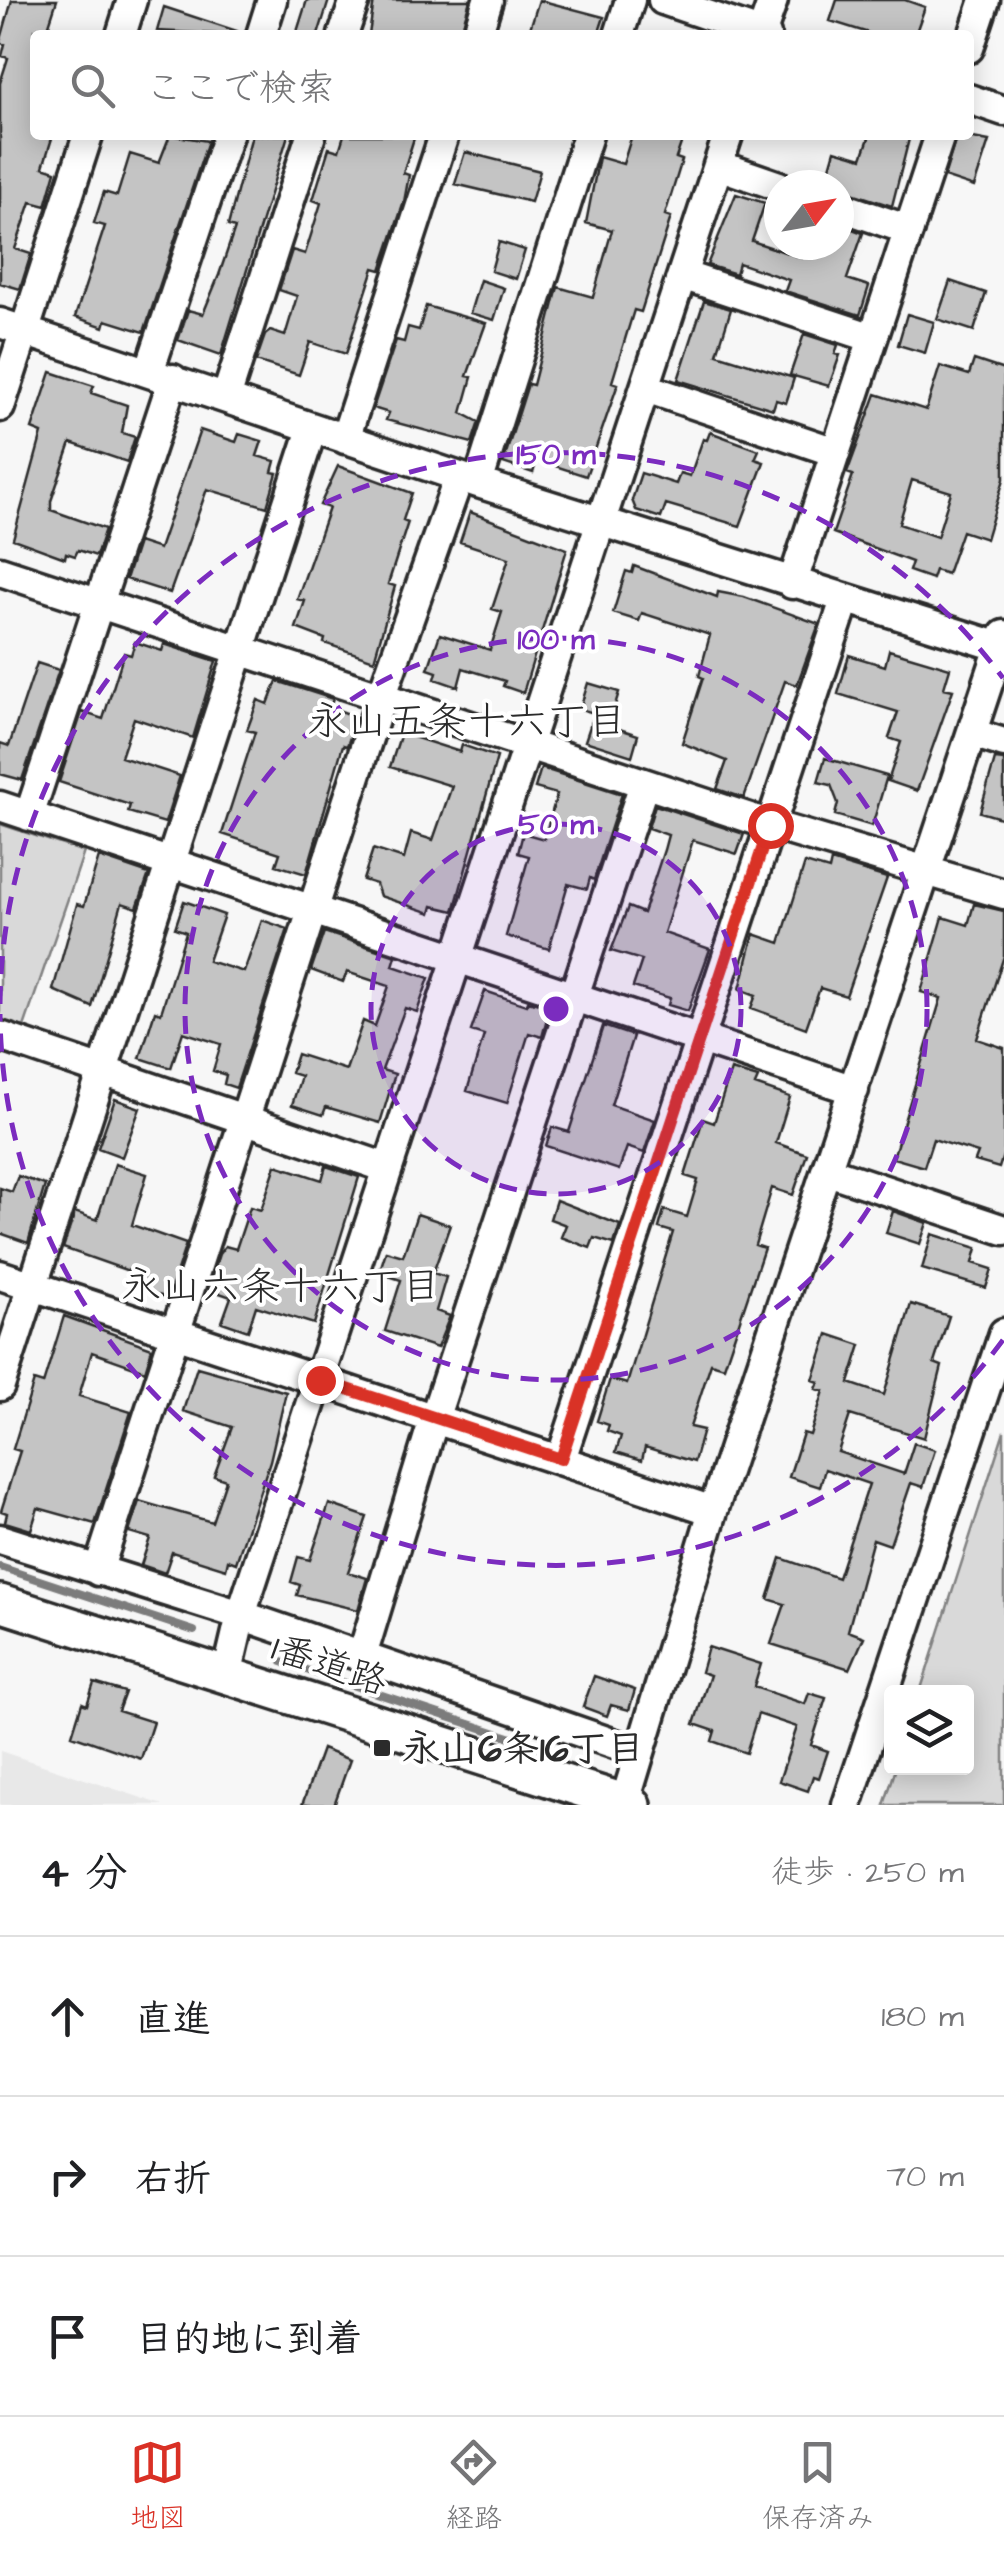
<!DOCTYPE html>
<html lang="ja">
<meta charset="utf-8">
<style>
:root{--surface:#fff;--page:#f2f2f2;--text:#202124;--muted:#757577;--line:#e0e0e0;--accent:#d93025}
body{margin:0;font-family:"Architects Daughter","Klee One",sans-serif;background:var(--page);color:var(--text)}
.controls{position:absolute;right:30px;bottom:30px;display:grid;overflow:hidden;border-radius:10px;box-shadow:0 5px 25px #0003}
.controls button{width:90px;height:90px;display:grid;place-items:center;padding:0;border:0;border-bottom:2px solid var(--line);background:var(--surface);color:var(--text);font:50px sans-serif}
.compass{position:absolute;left:764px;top:170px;width:90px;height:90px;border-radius:50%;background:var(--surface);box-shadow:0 5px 25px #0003;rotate:59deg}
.stop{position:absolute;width:30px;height:30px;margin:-22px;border:8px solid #d93025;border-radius:50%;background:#fff}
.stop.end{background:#d93025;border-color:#fff;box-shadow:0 2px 10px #0008}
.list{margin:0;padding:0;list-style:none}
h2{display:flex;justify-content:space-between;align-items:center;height:130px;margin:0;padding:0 40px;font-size:42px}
h2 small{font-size:32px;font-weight:400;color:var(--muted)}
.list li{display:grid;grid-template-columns:65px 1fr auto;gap:30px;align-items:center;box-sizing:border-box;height:160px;padding:0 40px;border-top:2px solid var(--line)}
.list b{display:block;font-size:38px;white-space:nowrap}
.list em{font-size:32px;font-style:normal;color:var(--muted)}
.icon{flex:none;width:55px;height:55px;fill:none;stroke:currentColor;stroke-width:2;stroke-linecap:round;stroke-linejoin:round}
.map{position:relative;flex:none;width:1004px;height:1805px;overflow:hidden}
.search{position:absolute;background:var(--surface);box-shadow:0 5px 25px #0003;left:30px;right:30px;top:30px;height:110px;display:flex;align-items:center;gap:25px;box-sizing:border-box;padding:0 35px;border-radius:10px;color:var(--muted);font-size:38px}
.sheet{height:610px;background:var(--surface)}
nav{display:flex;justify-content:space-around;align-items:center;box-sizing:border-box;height:140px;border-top:2px solid var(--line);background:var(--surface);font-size:28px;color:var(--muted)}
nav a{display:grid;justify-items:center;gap:5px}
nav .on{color:var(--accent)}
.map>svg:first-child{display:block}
.built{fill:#e8e8e8}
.green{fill:#d9d9d9;stroke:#828282;stroke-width:2.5}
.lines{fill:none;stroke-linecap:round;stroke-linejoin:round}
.stream{stroke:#7b7b7b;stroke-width:8}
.building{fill:#c4c4c4;stroke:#2b2b2b;stroke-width:2.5;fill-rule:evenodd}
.minor-casing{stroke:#2b2b2b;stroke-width:35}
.tertiary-casing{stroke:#2b2b2b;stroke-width:42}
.minor{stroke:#fff;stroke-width:28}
.tertiary{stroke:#fff;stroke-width:35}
.route{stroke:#d93025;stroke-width:12}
.ring{fill:none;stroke:#7b2cbf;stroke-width:5;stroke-dasharray:18 12}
.poi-dot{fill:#2b2b2b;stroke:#fff;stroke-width:4}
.labels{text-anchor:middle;stroke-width:8;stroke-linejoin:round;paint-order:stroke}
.street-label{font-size:38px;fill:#2b2b2b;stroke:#fff}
.poi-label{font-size:38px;font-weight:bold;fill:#2b2b2b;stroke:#fff;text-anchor:start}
.neighbourhood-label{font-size:40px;fill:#2b2b2b;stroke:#fff}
.centre{fill:#7b2cbf;stroke:#fff;stroke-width:5}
.ring-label{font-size:30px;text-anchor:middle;font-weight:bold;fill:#7b2cbf;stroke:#fff;stroke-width:8;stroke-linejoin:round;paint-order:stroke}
</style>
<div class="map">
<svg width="1004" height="1805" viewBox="0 0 1004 1805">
<rect width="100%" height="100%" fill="#f7f7f7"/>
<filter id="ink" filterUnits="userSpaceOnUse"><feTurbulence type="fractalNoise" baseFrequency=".01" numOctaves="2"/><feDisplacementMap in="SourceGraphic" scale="20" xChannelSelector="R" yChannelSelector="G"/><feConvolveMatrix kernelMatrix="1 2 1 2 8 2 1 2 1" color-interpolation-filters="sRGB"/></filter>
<g filter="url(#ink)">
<path class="built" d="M0 1751 163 1805H0Z"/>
<path class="green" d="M0 824 84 852 24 1027 0 1020Z
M1004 1431V1805H884L896 1768H966V1692H920Z"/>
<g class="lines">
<path class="stream" d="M0 1567 194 1631
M282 1662 557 1753"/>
</g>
<path class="building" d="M12 0H57L46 34 35 30V135H53L43 167 56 171 46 206 31 202 15 249 31 254 20 289 0 283V83L8 58 2 56 5 44 0 43Z
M307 0H329L318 35H296Z
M374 0H470L460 35H369Z
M539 0 604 17 598 35H528Z
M837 0H905L925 7 915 35H875L830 21Z
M164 7 237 31 236 35 157 31Z
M170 135 208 141 144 332 106 320 104 327 75 317 105 226 94 223 104 192 117 196 130 154 159 163Z
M252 135H288L221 355 178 340 188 310 203 314 219 275 235 228 228 226Z
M344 135H415L403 173 409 175 404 202 381 270 374 268 346 354 310 342 299 375 256 361 265 335 270 331 285 336 297 296 279 290 292 250 305 254 321 203 313 200 329 148 339 151Z
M632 135H684L676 158 682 160 665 215 671 217 641 312 634 310 612 382 618 384 586 476 537 460 533 473 503 463 528 384 533 385 558 287 593 297 612 230 586 223 599 157 623 164Z
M870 135H910L892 206 839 189V185H825L835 150 862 158Z
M957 135 989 141 974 187 944 177Z
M465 152 540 171 531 202 455 184Z
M736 194 765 203 752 241 802 258 807 245H839V224L863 233 847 279 869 286 860 315 785 291 789 280 739 263 736 274 707 265Z
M499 242 525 250 516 279 491 271Z
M480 280 504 288 494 320 470 313Z
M950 281 986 293 974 331 937 319Z
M704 301 731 309 717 354 794 378 786 403 776 400 773 409 678 380Z
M426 306 486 323 467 376 472 377 462 413 479 422 472 443 386 420 389 413 373 408 396 340 404 342 408 327 419 330Z
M907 314 934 322 925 353 898 345Z
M804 334 838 345 835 354 840 355 829 386 790 375Z
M974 360 1004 370V479L986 539 962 531 947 574 935 570 932 579 909 571 912 562 833 533 853 475 847 473 876 394 926 410 940 366 969 375ZM912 480 951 492 937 537 899 524Z
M51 372 94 386 91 393 127 405 122 433 135 437 127 462 71 443 51 501V510L105 529 96 556 78 550 75 556 66 553 65 558 13 539 42 433 32 429Z
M200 430 236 442 239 434 262 441 257 456 275 461 272 472 277 473 267 507 207 489 170 593 126 579 138 542 159 549Z
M710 432 759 450 755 459 764 462 740 526 666 504 661 518 636 510 632 500 641 473 676 484 680 473 690 476 703 439 707 440Z
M338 466 412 493 403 520 408 522 388 584 395 586 374 660 324 643 325 639 296 628 305 601 297 599 329 508 320 505Z
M470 512 567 549 523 693 503 686 505 681 463 668 458 687 435 679 437 672 428 669 440 634 490 650 502 612 492 609 509 558 460 542Z
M634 566 717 597 718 592 744 597 819 624 797 685 785 681 744 798 717 789 727 761 682 743 703 678 699 676 710 635 642 613 639 621 613 613 626 571 632 573Z
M135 642 162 651 164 644 216 661 193 738 134 718 121 757 180 776 165 823 128 812 130 805 59 782 82 712 103 719 124 653 131 655Z
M889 650 950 668 944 688 953 690 917 791 888 781 901 742 889 738 898 712 838 694 849 655 885 666Z
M37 663 59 670 22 780 0 774V743L9 746Z
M277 681 333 699 330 707 357 717 347 746 343 745 306 874 276 865 280 853 222 834 255 732 247 730 258 700 268 704Z
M588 683 619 692 611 718 580 709Z
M592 720 638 735 632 756 585 741Z
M401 733 460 752 462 745 497 757 454 911 433 906 431 913 380 896 376 884 363 880 373 849 404 859 411 833 433 840 452 786 390 767Z
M825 758 887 776 872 826 835 815 838 803 831 785 818 782Z
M995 759 1004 760V819L980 812Z
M541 768 622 794 594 880 590 878 587 889 568 884 549 949 506 936 529 856 518 853 523 833 544 839 557 794 535 788Z
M655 805 744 834 737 854 693 840 664 933 710 949 688 1011 668 1005 670 998 633 987 642 960 611 951 628 907 643 913 664 850 668 835 648 828Z
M99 857 149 874 137 908 122 903 92 1007 53 990 77 904 84 906Z
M831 861 887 878 846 996 820 988 806 1028 751 1008 756 995 740 989 754 934 780 943 805 863 829 870Z
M184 901 224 915 208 961 244 972 262 920 288 929 236 1088 224 1084 226 1075 213 1071 221 1044 183 1032 171 1068 140 1058 155 1011 161 1013 186 932 175 928Z
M974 904 1004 911V956L977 1039 1004 1048V1152L999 1168 975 1161 978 1153 933 1139 924 1167 893 1158 941 998 921 992 943 917 968 925Z
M324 932 396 956 393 966 429 978 417 1012 405 1008 382 1070 395 1074 380 1123 326 1107 323 1115 292 1105 301 1076 291 1073 297 1054 346 1070 363 1021 375 1026 389 986 347 972 343 982 311 970Z
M485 991 526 1005 528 1001 550 1007 542 1037 529 1033 507 1103 467 1091 484 1035 471 1031Z
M603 1026 633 1036 611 1105 655 1120 644 1153 627 1147 619 1170 546 1146 552 1127 569 1132Z
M731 1070 758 1078 755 1085 790 1097 776 1143 807 1154 793 1195 772 1188 755 1245 764 1248 724 1367 711 1363 690 1427 703 1430 694 1462 645 1447 642 1460 616 1452 621 1436 607 1431 609 1425 597 1421 610 1379 627 1384 673 1232 659 1228 664 1210 687 1217 698 1180 685 1176 703 1119 714 1123Z
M115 1099 140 1108 122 1157 98 1148Z
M115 1164 147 1174 132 1225 186 1244 168 1298 138 1289 143 1276 63 1248 75 1212 97 1220Z
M276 1165 322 1180 326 1166 359 1177 314 1324 256 1306 248 1331 222 1322 231 1297 208 1289 219 1254 225 1246 236 1249 250 1207 261 1210Z
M18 1176 45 1185 28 1243 0 1233V1188L12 1192Z
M556 1200 620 1225 614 1244 594 1238 590 1248 561 1237 566 1225 550 1219Z
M893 1211 927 1223 920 1244 886 1233Z
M417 1214 450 1225 433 1273 446 1277 436 1311 450 1316 437 1348 385 1331 401 1280 379 1273 386 1251 403 1256Z
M932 1234 977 1248 973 1263 992 1269 986 1288 922 1269Z
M911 1304 949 1316 934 1363 942 1366 924 1438 850 1415 838 1452 904 1474 914 1443 935 1450 923 1487 911 1483 890 1545 873 1539 848 1631 864 1637 850 1669 771 1644 785 1604 768 1599 781 1558 838 1578 869 1484 825 1469 820 1487 789 1477 803 1433 810 1435 824 1391 816 1389 819 1382 813 1380 828 1334 861 1345 849 1383 884 1395Z
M64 1316 152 1348 145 1371 92 1352 79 1396 131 1412 95 1524 38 1508 31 1530 5 1522 7 1513 1 1511 20 1451 13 1449 34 1381 43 1384Z
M197 1367 286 1392 270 1461 236 1563 228 1560 226 1569 172 1552 165 1573 141 1565 150 1538 129 1532 139 1501 212 1522 226 1480 214 1476 232 1427 183 1411Z
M329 1504 367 1517 348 1572 367 1578 358 1610 297 1595 300 1585 291 1582 298 1557 310 1560Z
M708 1647 761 1664 754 1687 805 1704 809 1693 826 1698 811 1745 828 1751 819 1778 813 1776 808 1791 779 1781 797 1727 758 1714 746 1753 712 1741 715 1731 694 1724 710 1675 701 1672Z
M594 1676 635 1690 629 1710 611 1705 607 1716 583 1707Z
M94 1683 125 1692 118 1711 153 1722 141 1759 72 1735 82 1703 87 1705Z
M322 1749 350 1760 334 1805H302Z"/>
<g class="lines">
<defs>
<path id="minor" d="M663 0 766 35
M121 35 132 0
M261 35 272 0
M343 35 355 0
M477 35 488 0
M619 35 630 0
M761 35 773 0
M969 48 985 0
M969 99 1004 111
M718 165 779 186
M839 206 909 230
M682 275 873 338
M0 323 478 483 1004 648
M149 372 228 135
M646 388 835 452
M226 398 311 135
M0 407 88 135
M345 439 444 135
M478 483 588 135
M0 571 771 825 1004 894
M792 584 940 135
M972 733 1004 743
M0 806 854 1090
M29 816 173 379
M0 1036 387 1168
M828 1171 1004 1230
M0 1275 713 1511
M0 1386 312 429
M561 1459 845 600
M0 1539 241 1615 638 1752
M98 1571 382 695 459 477
M362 1656 434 1419 644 784
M227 1675 241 1615 728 135
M624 1805 713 1511 1004 635
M847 1805 1004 1333"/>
<path id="tertiary" d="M0 1603 633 1805"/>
</defs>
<use href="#minor" class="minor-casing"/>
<use href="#tertiary" class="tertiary-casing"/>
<use href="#minor" class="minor"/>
<use href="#tertiary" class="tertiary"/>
</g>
</g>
<g class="lines" filter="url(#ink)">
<path class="route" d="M320 1380 561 1459 770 825"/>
</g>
<circle cx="556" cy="1009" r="185" fill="#7b2cbf" fill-opacity=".12"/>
<g class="ring">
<circle cx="556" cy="1009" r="185"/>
<circle cx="556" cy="1009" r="371"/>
<path d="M1003 1340A556 556 0 0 1 0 1014M0 1004A556 556 0 0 1 1003 678"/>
</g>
<rect class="poi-dot" x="372" y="1738" width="20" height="20" rx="5"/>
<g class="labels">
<g class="street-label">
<text transform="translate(330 1664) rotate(18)" y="13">1番道路</text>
</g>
<g class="poi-label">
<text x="402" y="1761">永山6条16丁目</text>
</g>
<g class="neighbourhood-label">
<text x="467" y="734">永山五条十六丁目</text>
<text x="281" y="1299">永山六条十六丁目</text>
</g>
</g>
<circle cx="556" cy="1009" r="15" class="centre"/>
<g class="ring-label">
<text x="556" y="464">150 m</text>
<text x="556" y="649">100 m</text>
<text x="556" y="834">50 m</text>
</g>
</svg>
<div class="controls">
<button><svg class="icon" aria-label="layers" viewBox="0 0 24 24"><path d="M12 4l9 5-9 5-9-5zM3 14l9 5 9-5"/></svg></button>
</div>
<svg class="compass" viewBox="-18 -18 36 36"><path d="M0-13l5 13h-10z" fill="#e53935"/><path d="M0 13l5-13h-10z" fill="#757577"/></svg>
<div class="stop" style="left:770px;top:825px"></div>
<div class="stop end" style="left:320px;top:1380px"></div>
<div class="search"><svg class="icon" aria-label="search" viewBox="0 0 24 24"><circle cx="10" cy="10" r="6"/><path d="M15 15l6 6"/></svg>ここで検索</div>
</div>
<section class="sheet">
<h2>4 分<small>徒歩 · 250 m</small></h2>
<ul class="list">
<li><svg class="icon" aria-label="ahead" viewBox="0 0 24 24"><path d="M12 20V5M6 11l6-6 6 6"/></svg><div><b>直進</b></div><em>180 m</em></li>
<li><svg class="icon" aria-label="right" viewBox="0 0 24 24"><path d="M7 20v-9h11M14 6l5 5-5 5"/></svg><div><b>右折</b></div><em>70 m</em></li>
<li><svg class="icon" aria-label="arrive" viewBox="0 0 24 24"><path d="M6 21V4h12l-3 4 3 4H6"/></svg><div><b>目的地に到着</b></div></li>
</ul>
</section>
<nav>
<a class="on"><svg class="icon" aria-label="map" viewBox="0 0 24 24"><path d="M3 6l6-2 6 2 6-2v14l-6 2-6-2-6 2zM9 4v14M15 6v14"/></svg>地図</a>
<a><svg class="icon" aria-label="directions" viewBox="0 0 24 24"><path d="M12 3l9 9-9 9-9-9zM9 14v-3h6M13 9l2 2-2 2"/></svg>経路</a>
<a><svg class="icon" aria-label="saved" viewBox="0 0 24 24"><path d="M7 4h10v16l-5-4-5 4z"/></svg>保存済み</a>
</nav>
